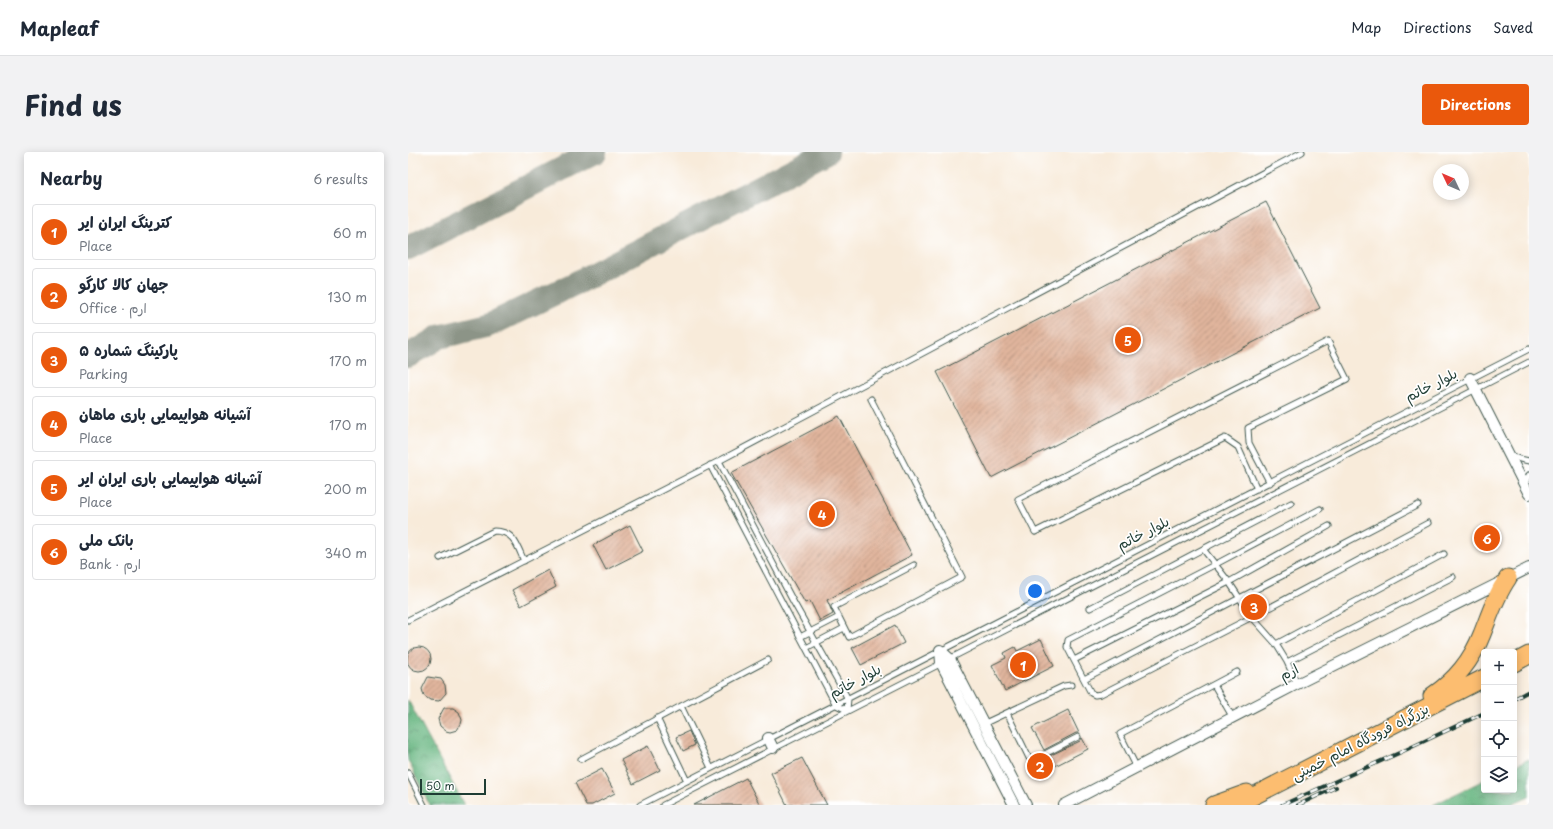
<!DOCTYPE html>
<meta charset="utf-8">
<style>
:root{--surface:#fff;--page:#f2f2f3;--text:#1f2937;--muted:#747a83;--line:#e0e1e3;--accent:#ea580c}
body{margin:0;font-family:"Playpen Sans","Playpen Sans Arabic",sans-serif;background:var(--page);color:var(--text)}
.controls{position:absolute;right:12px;bottom:12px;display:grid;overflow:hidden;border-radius:4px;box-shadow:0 2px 10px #0003}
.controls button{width:36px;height:36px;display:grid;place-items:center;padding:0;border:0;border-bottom:1px solid var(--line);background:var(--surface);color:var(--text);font:20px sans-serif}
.compass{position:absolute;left:1025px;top:12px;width:36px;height:36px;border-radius:50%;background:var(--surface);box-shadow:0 2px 10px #0003;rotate:314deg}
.scale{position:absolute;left:12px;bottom:10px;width:66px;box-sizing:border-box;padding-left:4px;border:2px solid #1f3d34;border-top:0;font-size:11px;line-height:14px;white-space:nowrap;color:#1f3d34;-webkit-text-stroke:3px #fff;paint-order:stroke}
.you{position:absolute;left:627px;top:439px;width:14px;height:14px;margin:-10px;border:3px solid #fff;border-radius:50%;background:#1a73e8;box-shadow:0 0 0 6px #1a73e833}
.badge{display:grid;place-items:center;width:26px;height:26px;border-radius:50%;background:var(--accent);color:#fff;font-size:13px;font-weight:700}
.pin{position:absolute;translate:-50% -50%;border:2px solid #fff;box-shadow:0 1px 4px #0006}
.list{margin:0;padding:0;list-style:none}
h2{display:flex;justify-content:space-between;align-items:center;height:52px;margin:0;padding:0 16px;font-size:17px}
h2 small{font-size:13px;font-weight:400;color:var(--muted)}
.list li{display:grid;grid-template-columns:26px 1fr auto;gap:12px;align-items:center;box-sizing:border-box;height:56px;margin:0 8px 8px;padding:0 8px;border:1px solid var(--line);border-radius:4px}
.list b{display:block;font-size:15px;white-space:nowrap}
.list p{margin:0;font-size:13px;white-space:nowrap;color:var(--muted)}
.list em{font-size:13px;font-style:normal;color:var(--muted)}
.icon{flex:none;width:22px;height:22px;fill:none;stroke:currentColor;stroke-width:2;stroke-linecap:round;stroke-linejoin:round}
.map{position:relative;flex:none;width:1121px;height:653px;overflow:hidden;border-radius:4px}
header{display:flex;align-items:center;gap:24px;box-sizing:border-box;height:56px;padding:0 20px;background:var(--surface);border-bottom:1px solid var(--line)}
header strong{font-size:19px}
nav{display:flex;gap:22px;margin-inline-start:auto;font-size:14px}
.intro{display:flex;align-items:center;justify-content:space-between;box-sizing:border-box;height:96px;padding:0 24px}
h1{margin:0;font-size:28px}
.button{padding:10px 18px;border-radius:4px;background:var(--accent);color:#fff;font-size:14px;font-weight:700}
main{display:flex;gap:24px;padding:0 24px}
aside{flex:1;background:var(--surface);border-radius:4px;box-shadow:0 2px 10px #0003}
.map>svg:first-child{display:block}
.forest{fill:url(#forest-crowns);stroke:#42795a}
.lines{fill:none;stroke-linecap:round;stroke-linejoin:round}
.taxiway{stroke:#8c9487;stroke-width:24}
.building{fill:url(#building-hatch)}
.service-casing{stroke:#40574d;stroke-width:7}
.minor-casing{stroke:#40574d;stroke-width:12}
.trunk-casing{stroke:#40574d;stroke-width:19}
.service{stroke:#fff;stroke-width:5}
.minor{stroke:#fff;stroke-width:10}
.trunk{stroke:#fcbd6f;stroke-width:17}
.rail-casing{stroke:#1f3d34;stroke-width:4}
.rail{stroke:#fff;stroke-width:2.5;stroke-dasharray:8;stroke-linecap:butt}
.labels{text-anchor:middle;stroke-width:3.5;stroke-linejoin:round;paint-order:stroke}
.street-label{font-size:14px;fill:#1f3d34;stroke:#fff}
</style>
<header>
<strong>Mapleaf</strong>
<nav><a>Map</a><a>Directions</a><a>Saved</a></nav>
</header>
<div class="intro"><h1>Find us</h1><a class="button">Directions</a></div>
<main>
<aside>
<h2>Nearby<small>6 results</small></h2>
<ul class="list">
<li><span class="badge">1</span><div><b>کترینگ ایران ایر</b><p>Place</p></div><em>60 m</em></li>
<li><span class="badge">2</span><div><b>جهان کالا کارگو</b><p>Office · ارم</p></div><em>130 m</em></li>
<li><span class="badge">3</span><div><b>پارکینگ شماره ۵</b><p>Parking</p></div><em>170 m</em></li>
<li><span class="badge">4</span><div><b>آشیانه هواپیمایی باری ماهان</b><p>Place</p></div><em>170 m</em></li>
<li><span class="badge">5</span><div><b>آشیانه هواپیمایی باری ایران ایر</b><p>Place</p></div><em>200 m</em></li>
<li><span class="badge">6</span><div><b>بانک ملی</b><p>Bank · ارم</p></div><em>340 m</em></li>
</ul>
</aside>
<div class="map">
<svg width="1121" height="653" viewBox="0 0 1121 653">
<defs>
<pattern id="forest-crowns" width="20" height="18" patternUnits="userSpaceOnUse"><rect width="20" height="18" fill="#66b580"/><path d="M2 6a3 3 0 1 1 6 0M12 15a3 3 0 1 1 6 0" fill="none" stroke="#53946a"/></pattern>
<pattern id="building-hatch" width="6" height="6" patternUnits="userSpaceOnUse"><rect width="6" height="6" fill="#e1b59d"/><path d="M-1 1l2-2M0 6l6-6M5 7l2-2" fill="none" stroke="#b69481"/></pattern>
</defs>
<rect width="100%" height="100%" fill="#fff"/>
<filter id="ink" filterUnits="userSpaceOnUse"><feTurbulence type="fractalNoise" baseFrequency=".025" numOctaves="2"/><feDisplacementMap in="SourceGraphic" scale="8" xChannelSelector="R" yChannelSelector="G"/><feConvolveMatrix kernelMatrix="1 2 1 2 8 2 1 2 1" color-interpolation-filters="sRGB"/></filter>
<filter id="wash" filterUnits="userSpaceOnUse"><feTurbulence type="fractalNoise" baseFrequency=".012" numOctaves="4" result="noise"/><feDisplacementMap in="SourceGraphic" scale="16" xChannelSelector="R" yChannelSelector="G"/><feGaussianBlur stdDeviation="0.9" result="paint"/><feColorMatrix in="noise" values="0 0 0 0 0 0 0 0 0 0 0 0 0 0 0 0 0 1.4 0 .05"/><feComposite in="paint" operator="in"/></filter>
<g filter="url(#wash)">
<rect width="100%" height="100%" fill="#f8ebda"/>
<path class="forest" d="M0 548 56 653H22L19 648 0 608Z
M1121 607V644L1101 653H1025L1076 628V638H1106V614Z"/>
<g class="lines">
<path class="taxiway" d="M0 96 187 0
M0 204 31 185 81 173 168 131 419 0"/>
</g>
<g id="blocks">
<path class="building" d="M858 50 912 156 583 326 529 220Z
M431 264 504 403 419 448 425 462 412 469 402 449 397 451 323 321Z
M222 373 235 399 198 418 185 393Z
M140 418 148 435 113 454 104 438Z
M487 473 496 491 453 513 444 496Z
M633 487 646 514 597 539 584 513 598 506 596 501 607 495 609 499Z
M-1 507a12 12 0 1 1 24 0a12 12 0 1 1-24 0Z
M20 525 33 527 37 533 38 541 31 549 22 548 16 544 14 537Z
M36 556H45L51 560 54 568 53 572 49 578 42 580 38 579 32 574 30 567Z
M660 558 671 581H668L636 598 624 576Z
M281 579 287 593 275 599 268 585Z
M674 586 680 597 645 615 639 605 672 589Z
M240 594 252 618 225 632 213 608Z
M394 606 419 653H379L363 621Z
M194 617 207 641 184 653H178L167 631Z
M338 626 352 653H286Z"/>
</g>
</g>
<g filter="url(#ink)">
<use href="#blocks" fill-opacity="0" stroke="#40574d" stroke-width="1"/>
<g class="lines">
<defs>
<path id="service" d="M463 247 554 425 441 485 426 455 506 413
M1103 303 1112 307 1121 309
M302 313 428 553 439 558 440 547 386 451 311 309
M1116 333 1121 323
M849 337 830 295 817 286 627 380 610 347 920 189 939 227 840 276 841 291 862 331
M912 357 808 412 660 488 659 495 683 541 687 543 693 542 844 465 1020 371
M795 397 821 430 844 465 868 492 879 510 889 532
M32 406 86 379C106 379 109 393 116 409
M682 456 883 351
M0 468 311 309 894 0
M392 485 431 465
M868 492 1036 402
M398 496 436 476
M541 507 1121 210
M666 508 821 430 921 374
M879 510 1045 425
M676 527 1010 353
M806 533 825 566
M273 554 303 616
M599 561 621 606 625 608 670 585
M249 566 279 629
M575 572 656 534 663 533
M173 607 360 508
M729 616 712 582 829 520
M0 621 16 653
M232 653 1121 197
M255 653 534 511"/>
<path id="minor" d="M1062 226 1121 342
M360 586 365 596
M606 653 533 511 532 498 542 507 618 653
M656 653 889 532 1121 416"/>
<path id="trunk" d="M1106 511 1121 503
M1024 544C1047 529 1064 508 1074 482 1082 462 1088 443 1100 426
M806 653 839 641
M828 653 1076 526"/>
</defs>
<use href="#service" class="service-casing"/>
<use href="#minor" class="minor-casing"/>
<use href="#trunk" class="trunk-casing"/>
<use href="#service" class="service"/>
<use href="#minor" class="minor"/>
<use href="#trunk" class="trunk"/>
<defs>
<path id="rail" d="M1106 547 1121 539
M874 653 991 601 1076 561
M890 653 928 635"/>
</defs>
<use href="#rail" class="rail-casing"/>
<use href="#rail" class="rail"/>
</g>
</g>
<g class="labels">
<g class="street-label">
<text transform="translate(1023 233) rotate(-27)" y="5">بلوار خاتم</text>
<text transform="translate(735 381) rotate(-27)" y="5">بلوار خاتم</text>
<text transform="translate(881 520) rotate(-27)" y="5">ارم</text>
<text transform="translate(447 529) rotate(-28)" y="5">بلوار خاتم</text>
<text transform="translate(952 590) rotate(-27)" y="5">بزرگراه فرودگاه امام خمینی</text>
</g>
</g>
</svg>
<div class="controls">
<button>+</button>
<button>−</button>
<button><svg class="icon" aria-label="locate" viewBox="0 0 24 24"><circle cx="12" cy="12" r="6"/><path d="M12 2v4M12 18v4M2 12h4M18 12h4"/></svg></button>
<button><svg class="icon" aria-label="layers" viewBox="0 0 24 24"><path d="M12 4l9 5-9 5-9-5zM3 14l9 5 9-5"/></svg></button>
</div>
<svg class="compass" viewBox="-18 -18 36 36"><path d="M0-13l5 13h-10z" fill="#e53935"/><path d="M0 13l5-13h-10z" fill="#747a83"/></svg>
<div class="scale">50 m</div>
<div class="you"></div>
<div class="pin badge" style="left:615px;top:513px">1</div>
<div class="pin badge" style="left:632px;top:614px">2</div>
<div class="pin badge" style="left:846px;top:455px">3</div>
<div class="pin badge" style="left:414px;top:362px">4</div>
<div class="pin badge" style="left:720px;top:188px">5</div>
<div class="pin badge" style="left:1079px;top:386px">6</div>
</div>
</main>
